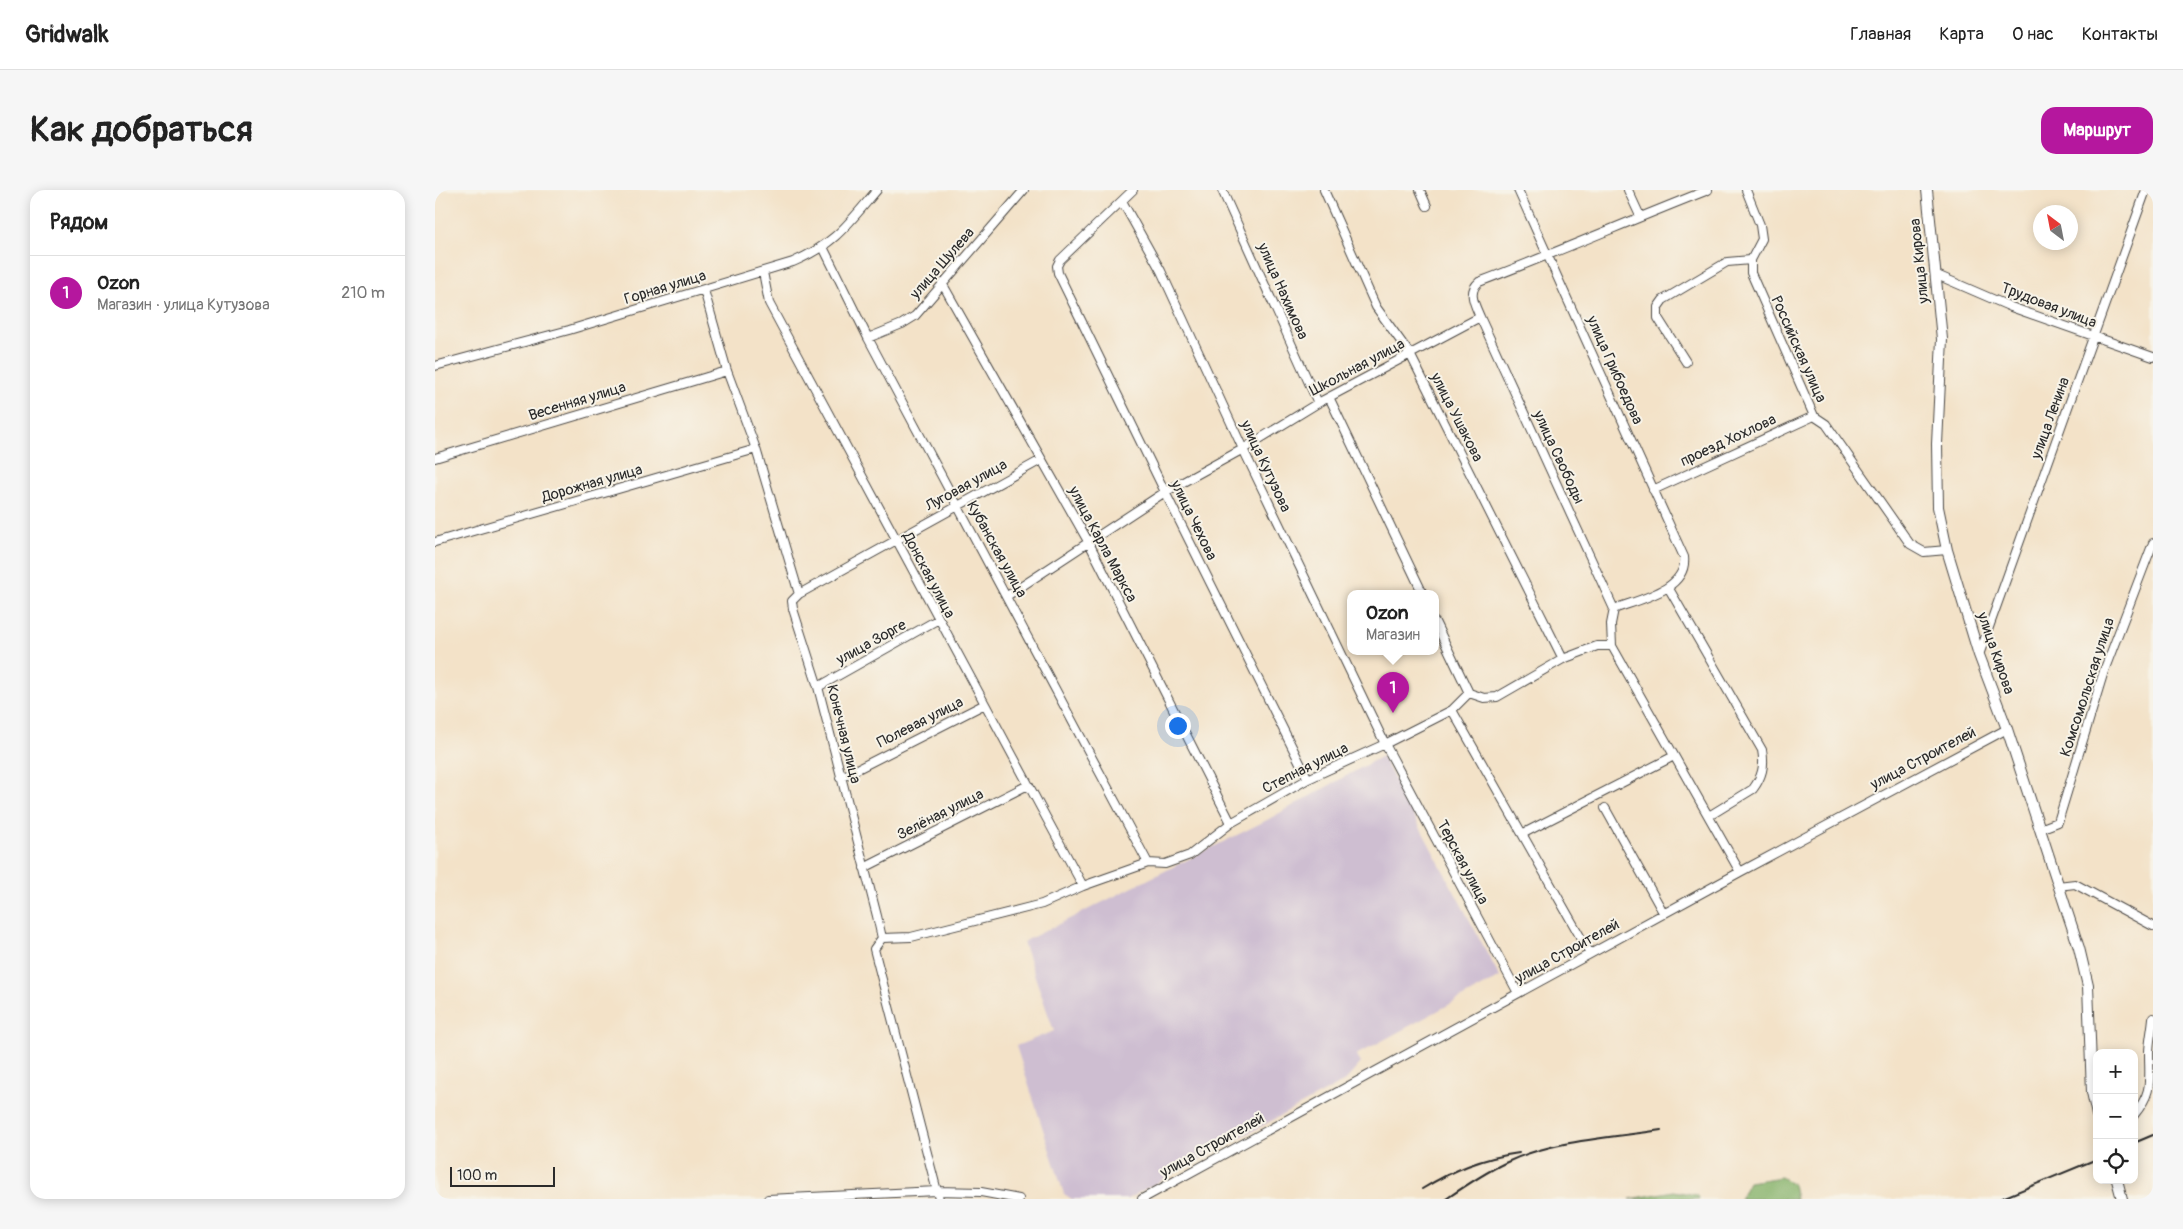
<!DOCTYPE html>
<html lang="ru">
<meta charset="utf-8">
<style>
:root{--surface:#fff;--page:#f6f6f6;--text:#222;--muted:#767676;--line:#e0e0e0;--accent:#b5179e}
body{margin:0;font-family:Pangolin,sans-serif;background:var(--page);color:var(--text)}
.controls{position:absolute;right:15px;bottom:15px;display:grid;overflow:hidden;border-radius:10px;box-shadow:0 2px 12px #0003}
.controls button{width:45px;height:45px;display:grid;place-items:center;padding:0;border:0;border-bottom:1px solid var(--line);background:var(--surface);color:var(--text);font:25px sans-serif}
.compass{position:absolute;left:1598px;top:15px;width:45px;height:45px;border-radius:50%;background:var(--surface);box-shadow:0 2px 12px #0003;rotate:328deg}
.scale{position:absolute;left:15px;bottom:12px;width:105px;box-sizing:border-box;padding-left:5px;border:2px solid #2b2b2b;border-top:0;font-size:14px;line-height:18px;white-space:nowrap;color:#2b2b2b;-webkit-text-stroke:4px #f7f3e8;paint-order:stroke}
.you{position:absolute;left:742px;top:535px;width:18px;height:18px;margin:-12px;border:4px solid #fff;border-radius:50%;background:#1a73e8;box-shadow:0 0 0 8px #1a73e833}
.badge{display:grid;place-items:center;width:32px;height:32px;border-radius:50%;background:var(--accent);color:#fff;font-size:16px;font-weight:700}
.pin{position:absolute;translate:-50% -41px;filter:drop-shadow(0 1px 2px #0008)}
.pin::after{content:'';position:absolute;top:26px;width:18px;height:15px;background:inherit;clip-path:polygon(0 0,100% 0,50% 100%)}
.popup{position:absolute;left:912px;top:400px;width:92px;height:65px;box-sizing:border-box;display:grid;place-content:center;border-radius:10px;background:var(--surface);filter:drop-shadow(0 1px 4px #0005);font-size:16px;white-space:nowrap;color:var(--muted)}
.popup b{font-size:19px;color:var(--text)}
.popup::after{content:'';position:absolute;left:50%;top:100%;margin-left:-10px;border:10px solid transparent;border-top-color:var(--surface)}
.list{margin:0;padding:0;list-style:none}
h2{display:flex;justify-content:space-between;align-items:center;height:65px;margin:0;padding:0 20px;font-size:21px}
h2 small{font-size:16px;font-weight:400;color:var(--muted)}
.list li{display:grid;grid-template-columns:32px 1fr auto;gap:15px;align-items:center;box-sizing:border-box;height:75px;padding:0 20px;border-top:1px solid var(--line)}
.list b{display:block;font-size:19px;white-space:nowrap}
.list p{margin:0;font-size:16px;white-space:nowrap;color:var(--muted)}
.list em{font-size:16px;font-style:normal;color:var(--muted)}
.icon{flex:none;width:28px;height:28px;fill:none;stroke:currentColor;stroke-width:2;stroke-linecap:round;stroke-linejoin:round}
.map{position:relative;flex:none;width:1718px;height:1009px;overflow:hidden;border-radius:15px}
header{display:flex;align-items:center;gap:30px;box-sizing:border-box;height:70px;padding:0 25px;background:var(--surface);border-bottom:1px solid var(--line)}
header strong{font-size:24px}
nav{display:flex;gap:28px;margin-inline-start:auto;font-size:18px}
.intro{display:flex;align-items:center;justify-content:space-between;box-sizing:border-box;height:120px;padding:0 30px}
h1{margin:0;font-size:35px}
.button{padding:12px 22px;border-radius:15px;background:var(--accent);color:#fff;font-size:18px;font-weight:700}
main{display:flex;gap:30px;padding:0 30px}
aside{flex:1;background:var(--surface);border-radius:15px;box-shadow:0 2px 12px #0003}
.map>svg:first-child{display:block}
.industrial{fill:#cebed1}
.forest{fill:#86b26a;stroke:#586e4a}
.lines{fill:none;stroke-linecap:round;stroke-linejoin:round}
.street-casing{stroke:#494643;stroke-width:10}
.secondary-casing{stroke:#494643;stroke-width:12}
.street{stroke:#fff;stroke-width:8}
.secondary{stroke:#fff;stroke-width:10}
.rail{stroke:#2b2b2b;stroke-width:2}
.labels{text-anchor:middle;stroke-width:4;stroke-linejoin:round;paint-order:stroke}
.street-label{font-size:15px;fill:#2b2b2b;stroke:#f7f3e8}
</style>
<header>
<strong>Gridwalk</strong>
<nav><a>Главная</a><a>Карта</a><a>О нас</a><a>Контакты</a></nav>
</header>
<div class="intro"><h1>Как добраться</h1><a class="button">Маршрут</a></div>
<main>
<aside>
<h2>Рядом<small></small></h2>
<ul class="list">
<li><span class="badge">1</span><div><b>Ozon</b><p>Магазин · улица Кутузова</p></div><em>210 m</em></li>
</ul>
</aside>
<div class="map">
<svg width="1718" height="1009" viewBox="0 0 1718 1009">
<rect width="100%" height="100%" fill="#f7f3e8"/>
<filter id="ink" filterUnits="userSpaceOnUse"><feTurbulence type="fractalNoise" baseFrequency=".02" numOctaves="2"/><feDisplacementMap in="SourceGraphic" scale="10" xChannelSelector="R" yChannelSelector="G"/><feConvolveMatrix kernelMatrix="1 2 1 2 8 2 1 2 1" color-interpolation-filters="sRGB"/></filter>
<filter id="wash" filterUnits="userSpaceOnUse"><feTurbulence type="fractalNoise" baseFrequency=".0096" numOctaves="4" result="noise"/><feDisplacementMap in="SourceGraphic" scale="20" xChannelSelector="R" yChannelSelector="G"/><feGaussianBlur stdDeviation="1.12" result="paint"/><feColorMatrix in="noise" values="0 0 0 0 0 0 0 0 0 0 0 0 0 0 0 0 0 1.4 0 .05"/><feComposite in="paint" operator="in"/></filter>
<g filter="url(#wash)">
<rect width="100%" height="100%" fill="#f3e2c8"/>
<path class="industrial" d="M947 566 1065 787 921 865 926 873 910 891 692 1009H637L629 1004 581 856 619 841 588 752 832 630Z"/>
<path class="forest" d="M1346 987 1358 994 1361 1009H1305L1314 992Z
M1239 1001 1262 1005 1265 1009H1195Z"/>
</g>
<g filter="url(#ink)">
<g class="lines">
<defs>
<path id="street" d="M698 0 625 70 622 76 623 83 730 302 873 589
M787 0 883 213
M889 0 941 117 975 164 1128 469
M985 0 992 16
M1193 0 1205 26
M1311 0 1325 35 1327 49 1316 70V83L1379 226 1391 234 1475 354 1489 362 1512 360
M687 11 726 81 808 259 950 554 1083 803
M388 57 433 148 713 673
M328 82 334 113C437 308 542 502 648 696
M1502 85 1576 117 1718 167
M507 93 654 353 796 633
M269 100 292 181 321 259 364 404 357 411 358 419 383 497 442 726 447 748 439 759 504 1009
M1045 127 1179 419
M433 148 467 134 480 126 589 0
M1251 172 1223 128V117L1228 110 1292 72 1316 70
M0 176 134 140 358 72C400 54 413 34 442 0
M894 207 988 404
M0 268 292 181
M1218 300 1379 226
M0 352 321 259
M1233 397 1327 560C1330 576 1327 587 1318 599L1274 626
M364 404 606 270
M572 406 730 302 808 259 883 213 1045 127C1040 115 1032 102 1044 92 1121 63 1196 30 1273 0
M1000 432 1034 503
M1177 456 1305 682
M1544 465 1711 0
M383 497 502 430
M1017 520 1155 764
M405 588 550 514
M1170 618 1229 724
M1605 639 1623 632 1669 481 1718 353
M1087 644 1239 566
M429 678 593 595
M1623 696 1640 694 1718 736
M447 748 476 747 607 714 648 696 713 673 730 674 755 665 796 633 873 589 950 554 1017 520 1034 503 1049 508 1062 507 1128 469 1162 456H1177L1176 434 1179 419C1202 410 1253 400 1249 367L1083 0
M1699 925C1718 902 1714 892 1714 863 1714 852 1717 840 1718 828
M333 1009 502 1001 546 1002 584 1009
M707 1009 1305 682 1572 539"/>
<path id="secondary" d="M1492 0 1507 149 1502 254 1503 317 1512 360 1544 465 1572 539 1644 758 1653 796 1657 902 1662 925
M1682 990 1687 1009"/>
</defs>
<use href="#street" class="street-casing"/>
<use href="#secondary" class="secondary-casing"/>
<use href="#street" class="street"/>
<use href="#secondary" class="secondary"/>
<path class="rail" d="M1699 953 1718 945
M987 999C1018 980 1047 968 1084 963
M1011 1009C1030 996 1049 983 1070 973 1117 950 1174 948 1226 940
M1565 1009 1662 969"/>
</g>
</g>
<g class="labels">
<g class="street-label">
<text transform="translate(1484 71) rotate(-96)" y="5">улица Кирова</text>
<text transform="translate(507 73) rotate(-49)" y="5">улица Шулева</text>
<text transform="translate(230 97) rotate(-17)" y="5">Горная улица</text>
<text transform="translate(848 101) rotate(66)" y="5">улица Нахимова</text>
<text transform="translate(1614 115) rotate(21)" y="5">Трудовая улица</text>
<text transform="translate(1364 159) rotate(66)" y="5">Российская улица</text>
<text transform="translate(922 177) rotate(-28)" y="5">Школьная улица</text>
<text transform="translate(1180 180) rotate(66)" y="5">улица Грибоедова</text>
<text transform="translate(142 211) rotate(-17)" y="5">Весенняя улица</text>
<text transform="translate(1022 227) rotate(63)" y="5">улица Ушакова</text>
<text transform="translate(1615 228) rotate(-70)" y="5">улица Ленина</text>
<text transform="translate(1293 250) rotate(-25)" y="5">проезд Хохлова</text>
<text transform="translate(1124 267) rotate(65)" y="5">улица Свободы</text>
<text transform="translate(831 276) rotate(65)" y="5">улица Кутузова</text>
<text transform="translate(157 293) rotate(-16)" y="5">Дорожная улица</text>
<text transform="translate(531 295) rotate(-29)" y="5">Луговая улица</text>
<text transform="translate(759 330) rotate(64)" y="5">улица Чехова</text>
<text transform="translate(668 354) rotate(62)" y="5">улица Карла Маркса</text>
<text transform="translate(562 359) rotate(61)" y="5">Кубанская улица</text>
<text transform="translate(494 385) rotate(62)" y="5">Донская улица</text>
<text transform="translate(436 452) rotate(-29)" y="5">улица Зорге</text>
<text transform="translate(1561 463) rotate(71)" y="5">улица Кирова</text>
<text transform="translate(1652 497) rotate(-72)" y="5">Комсомольская улица</text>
<text transform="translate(485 532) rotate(-27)" y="5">Полевая улица</text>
<text transform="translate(409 544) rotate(76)" y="5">Конечная улица</text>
<text transform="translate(1488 568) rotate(-28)" y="5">улица Строителей</text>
<text transform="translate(870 578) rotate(-27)" y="5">Степная улица</text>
<text transform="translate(505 624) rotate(-27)" y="5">Зелёная улица</text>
<text transform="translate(1028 672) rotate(62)" y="5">Терская улица</text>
<text transform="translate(1132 761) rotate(-29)" y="5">улица Строителей</text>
<text transform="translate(777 955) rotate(-29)" y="5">улица Строителей</text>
</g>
</g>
</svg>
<div class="controls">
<button>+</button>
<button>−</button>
<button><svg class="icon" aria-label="locate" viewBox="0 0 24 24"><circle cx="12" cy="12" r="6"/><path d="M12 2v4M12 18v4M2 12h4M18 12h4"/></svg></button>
</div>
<svg class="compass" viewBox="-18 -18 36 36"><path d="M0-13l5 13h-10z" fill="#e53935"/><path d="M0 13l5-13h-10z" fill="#767676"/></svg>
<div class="scale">100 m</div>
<div class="you"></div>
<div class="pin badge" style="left:958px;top:523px">1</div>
<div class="popup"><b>Ozon</b>Магазин</div>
</div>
</main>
